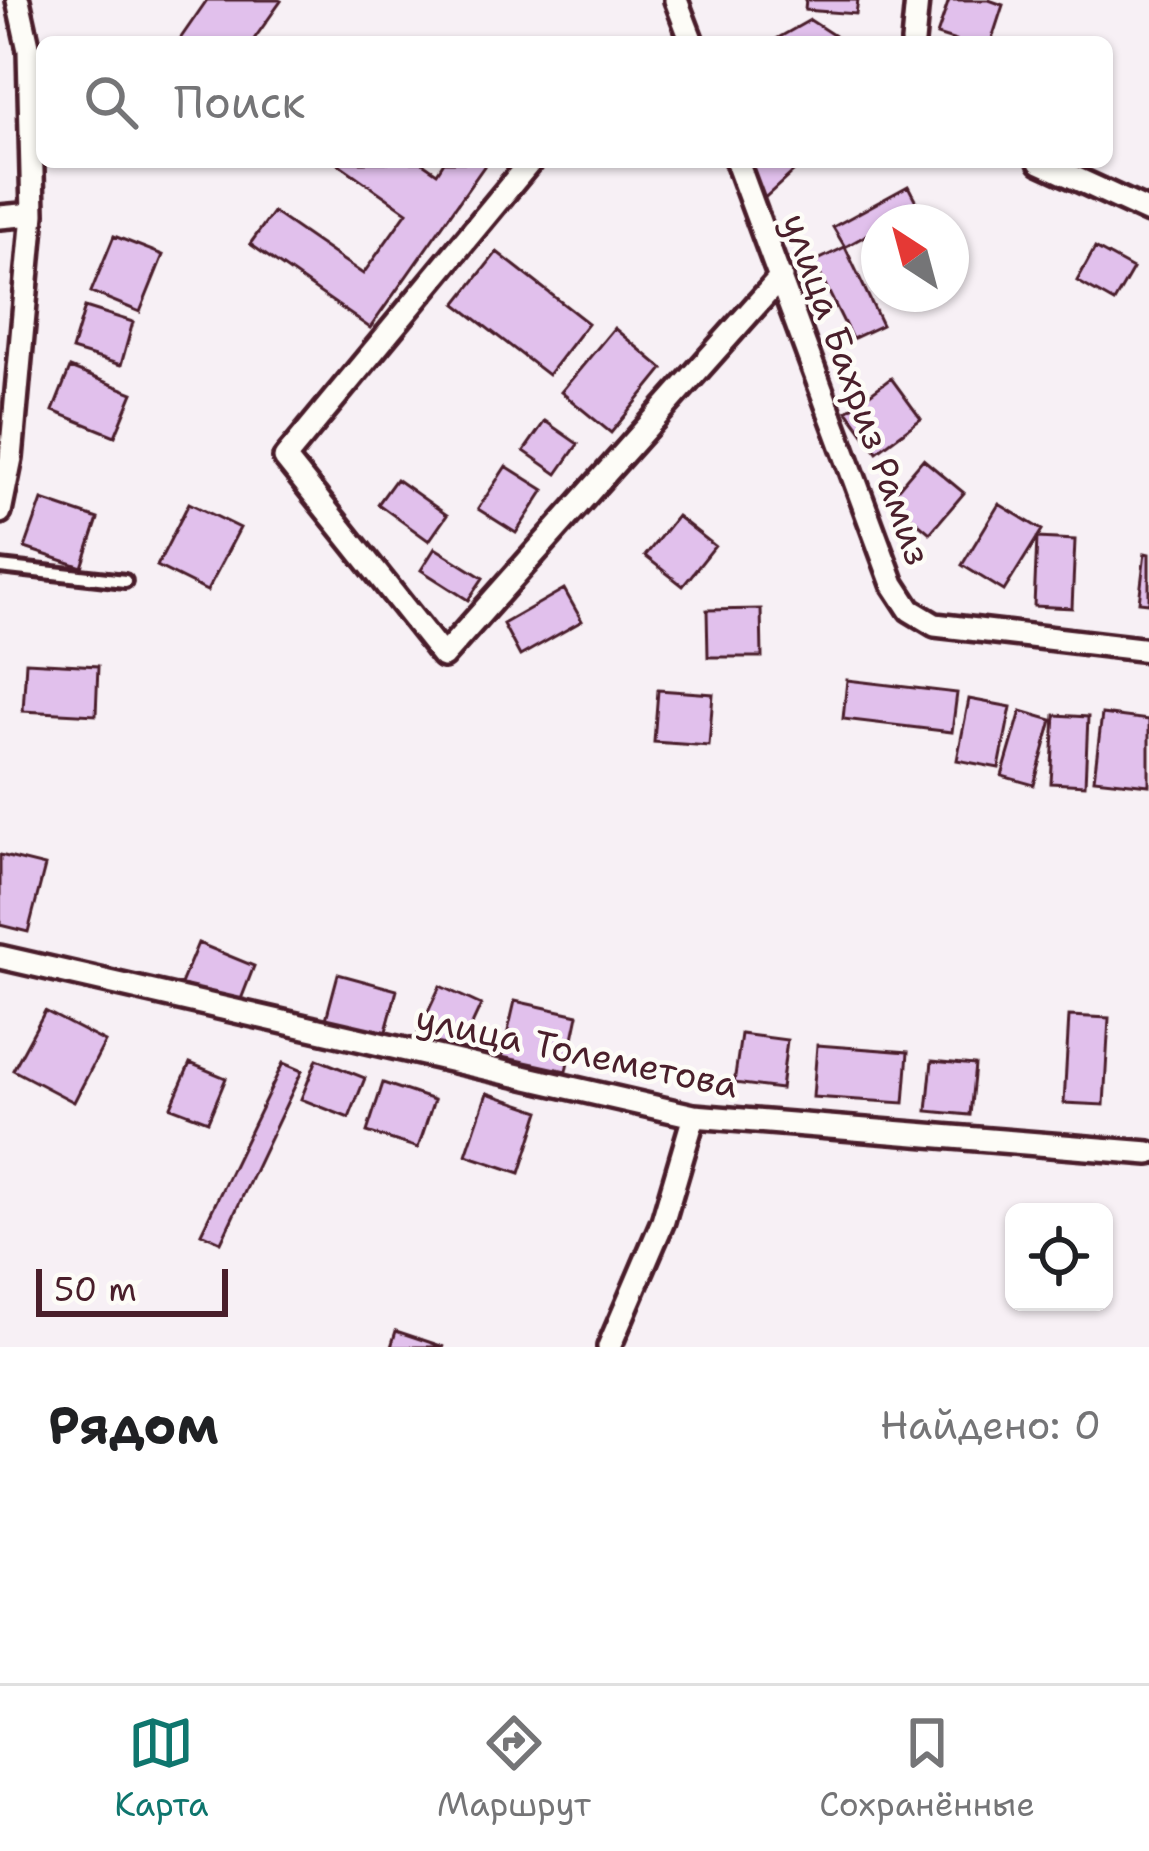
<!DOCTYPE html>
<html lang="ru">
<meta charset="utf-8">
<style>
:root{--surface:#fff;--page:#f6f6f6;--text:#202124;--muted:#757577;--line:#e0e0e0;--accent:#0f766e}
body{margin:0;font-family:"Shantell Sans",sans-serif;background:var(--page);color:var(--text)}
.controls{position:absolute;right:36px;bottom:36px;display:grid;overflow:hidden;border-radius:18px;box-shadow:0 3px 9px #0004}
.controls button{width:108px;height:108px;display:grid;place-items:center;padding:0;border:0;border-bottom:3px solid var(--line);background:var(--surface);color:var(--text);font:60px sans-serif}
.compass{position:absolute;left:861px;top:204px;width:108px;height:108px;border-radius:50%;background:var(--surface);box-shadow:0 3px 9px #0004;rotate:324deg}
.scale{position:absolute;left:36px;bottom:30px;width:192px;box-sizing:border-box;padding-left:12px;border:6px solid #4a1f2b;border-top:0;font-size:33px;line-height:42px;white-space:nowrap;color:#4a1f2b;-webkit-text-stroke:9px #fdfcf7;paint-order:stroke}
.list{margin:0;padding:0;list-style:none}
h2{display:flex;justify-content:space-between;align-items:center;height:156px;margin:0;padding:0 48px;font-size:51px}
h2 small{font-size:39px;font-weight:400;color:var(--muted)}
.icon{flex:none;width:66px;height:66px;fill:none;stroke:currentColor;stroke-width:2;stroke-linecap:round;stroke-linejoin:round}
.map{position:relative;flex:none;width:1149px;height:1347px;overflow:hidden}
.search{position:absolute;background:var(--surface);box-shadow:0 3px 9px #0004;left:36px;right:36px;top:36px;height:132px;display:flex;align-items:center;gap:30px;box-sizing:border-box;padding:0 42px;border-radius:18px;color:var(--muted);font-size:45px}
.sheet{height:336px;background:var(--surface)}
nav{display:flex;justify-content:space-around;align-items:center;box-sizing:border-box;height:168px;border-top:3px solid var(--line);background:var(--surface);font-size:33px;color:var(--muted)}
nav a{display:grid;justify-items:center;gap:6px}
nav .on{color:var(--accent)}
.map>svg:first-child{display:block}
.building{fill:#e1c0ec;stroke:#4a1f2b;stroke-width:3}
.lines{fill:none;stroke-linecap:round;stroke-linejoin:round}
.lane-casing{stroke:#4a1f2b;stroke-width:20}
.street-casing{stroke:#4a1f2b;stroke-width:30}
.lane{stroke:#fdfcf7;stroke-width:10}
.street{stroke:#fdfcf7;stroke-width:21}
.labels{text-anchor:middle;stroke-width:9;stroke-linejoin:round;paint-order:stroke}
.street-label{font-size:36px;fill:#4a1f2b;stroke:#fdfcf7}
</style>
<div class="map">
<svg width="1149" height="1347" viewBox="0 0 1149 1347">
<rect width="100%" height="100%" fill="#f7f0f5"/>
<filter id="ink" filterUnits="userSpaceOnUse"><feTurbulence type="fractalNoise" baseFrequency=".00833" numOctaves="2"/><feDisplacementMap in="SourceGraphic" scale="24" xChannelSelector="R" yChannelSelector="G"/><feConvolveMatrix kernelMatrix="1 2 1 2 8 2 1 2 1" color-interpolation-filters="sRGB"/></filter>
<g filter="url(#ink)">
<path class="building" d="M207 0H279L281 1 252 42H178Z
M806 0H858L856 14 805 10Z
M949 0H989L1003 5 991 42H959L937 35Z
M810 20 844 42H771Z
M336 162H421L437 173 444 162H487L370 328 250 244 273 212 363 274 407 212Z
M746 162H804L759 203Z
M908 186 919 207 891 222H879V228L845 247 833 227Z
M114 236 163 255 140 312 91 292Z
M845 247 882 325 852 339 814 262Z
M1095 248 1133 269 1114 302 1077 281Z
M497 252 588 323 548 375 456 304Z
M85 307 133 322 121 365 72 350Z
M614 328 663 369 611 433 561 392Z
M70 368 133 393 115 436 53 411Z
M891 378 921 419 877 452 847 411Z
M545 421 578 444 557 474 524 451Z
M923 459 964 493 930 533 889 499Z
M506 466 544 490 516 533 478 509Z
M396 479 447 515 429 541 378 504Z
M42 500 98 519 82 567 25 548Z
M189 503 240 528 207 591 157 566Z
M999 504 1042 530 1004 591 962 565Z
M677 516 715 546 683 586 645 556Z
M1037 538 1075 540 1072 608 1034 606Z
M435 548 483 578 468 600 421 570Z
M1145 553 1149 554V603L1139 602Z
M564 589 582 621 520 656 503 624Z
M761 609 762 657H708L707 610Z
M26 662 98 666 96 715 23 711Z
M847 680 957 693 952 732 843 719Z
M658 690 713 694 709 746 654 742Z
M969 699 1011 707 999 768 957 760Z
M1021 711 1052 720 1034 785 1002 776Z
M1102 714 1149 720V785L1094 779Z
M1055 715 1088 717 1085 785 1051 783Z
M0 855 45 866 28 932 0 925Z
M198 943 254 966 238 1007 181 984Z
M338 974 397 990 385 1035 326 1019Z
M440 986 481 1005 457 1057 416 1038Z
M515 1001 578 1015 566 1071 502 1057Z
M45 1011 105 1042 74 1102 13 1070Z
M1069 1016 1109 1018 1104 1105 1064 1103Z
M741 1034 787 1040 781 1089 734 1083Z
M817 1045 908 1052 904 1103 813 1097Z
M317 1059 365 1078 349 1118 301 1099Z
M932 1061 975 1065 970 1115 927 1111Z
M190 1063 226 1078 208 1121 171 1107Z
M283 1063 302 1071 221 1242 201 1233Z
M383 1083 434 1100 418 1148 367 1132Z
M487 1093 540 1111 520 1173 466 1155Z
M396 1331 444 1347H391Z"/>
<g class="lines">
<defs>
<path id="lane" d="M0 567 125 581"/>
<path id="street" d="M676 0 692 42
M913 42 917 0
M530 162 285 458 443 656 781 277
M737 162 893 584 910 610 935 625 1149 650
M1040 162 1149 212
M0 217 33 214 29 50 18 0
M0 512 11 458 33 214
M0 957 694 1116 1149 1153
M609 1347 663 1221 694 1116"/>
</defs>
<use href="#lane" class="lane-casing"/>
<use href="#street" class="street-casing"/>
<use href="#lane" class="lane"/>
<use href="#street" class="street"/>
</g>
</g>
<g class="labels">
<g class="street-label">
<text transform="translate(857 389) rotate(70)" y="13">улица Бахриз Рамиз</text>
<text transform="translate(577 1051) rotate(12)" y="13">улица Толеметова</text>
</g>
</g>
</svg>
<div class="controls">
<button><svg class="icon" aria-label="locate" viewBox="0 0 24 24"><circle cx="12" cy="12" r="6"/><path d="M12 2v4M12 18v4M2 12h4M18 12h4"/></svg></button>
</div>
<svg class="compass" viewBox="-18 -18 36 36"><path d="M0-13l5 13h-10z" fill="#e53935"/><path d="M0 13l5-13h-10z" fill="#757577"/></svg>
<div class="scale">50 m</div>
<div class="search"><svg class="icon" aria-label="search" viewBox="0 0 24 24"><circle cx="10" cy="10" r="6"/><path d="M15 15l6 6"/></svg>Поиск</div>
</div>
<section class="sheet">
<h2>Рядом<small>Найдено: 0</small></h2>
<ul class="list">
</ul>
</section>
<nav>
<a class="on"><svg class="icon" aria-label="map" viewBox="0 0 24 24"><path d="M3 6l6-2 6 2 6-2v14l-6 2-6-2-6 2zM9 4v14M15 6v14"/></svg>Карта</a>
<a><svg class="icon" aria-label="directions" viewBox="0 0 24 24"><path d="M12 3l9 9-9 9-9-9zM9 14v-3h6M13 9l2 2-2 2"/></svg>Маршрут</a>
<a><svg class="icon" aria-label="saved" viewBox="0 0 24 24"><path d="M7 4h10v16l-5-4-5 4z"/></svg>Сохранённые</a>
</nav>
